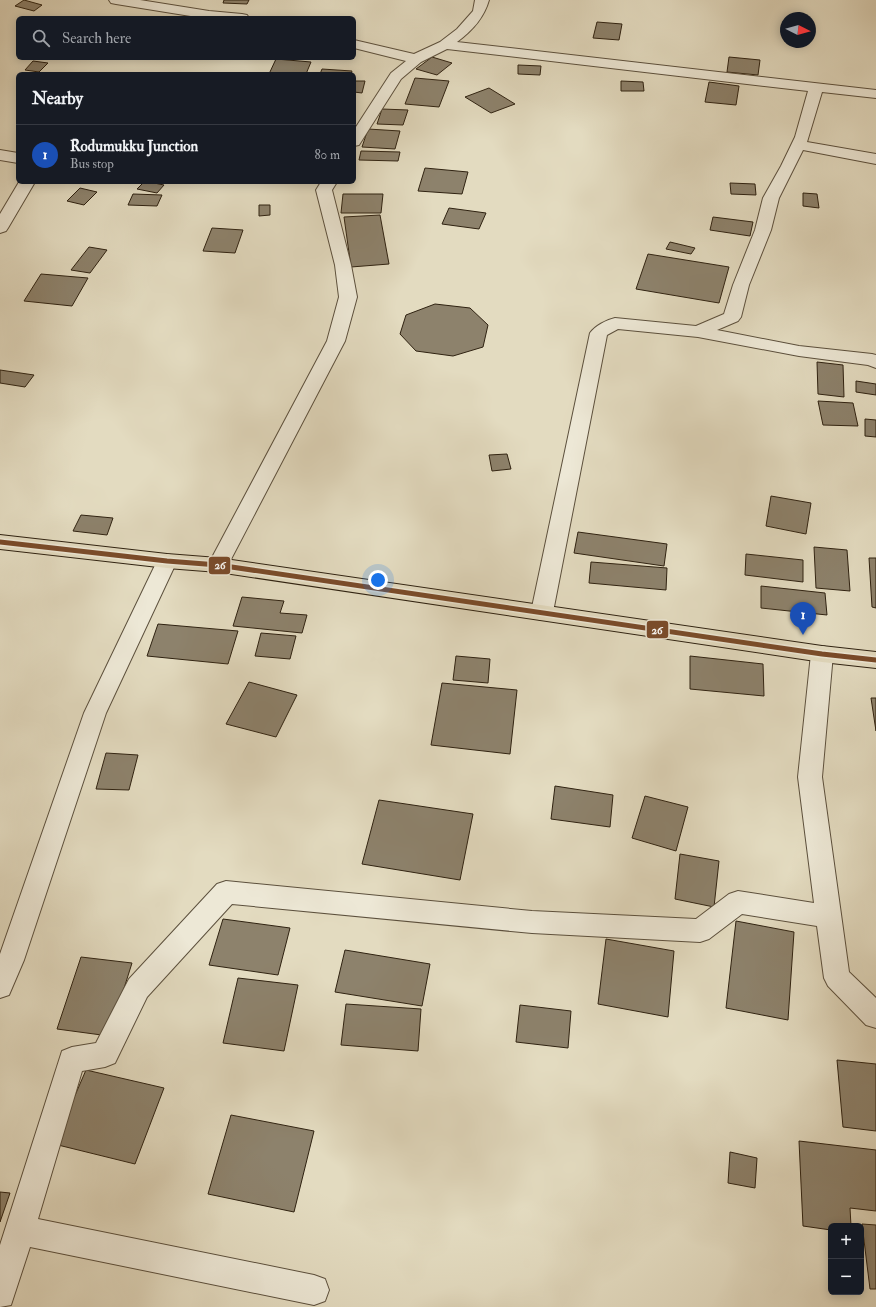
<!DOCTYPE html>
<meta charset="utf-8">
<style>
:root{--surface:#171b24;--page:#20242c;--text:#f1f3f6;--muted:#9ea1a6;--line:#363941;--accent:#d93025}
body{margin:0;font-family:"IM FELL Double Pica",serif;background:var(--page);color:var(--text)}
.controls{position:absolute;right:12px;bottom:12px;display:grid;overflow:hidden;border-radius:6px;box-shadow:0 2px 10px #0003}
.controls button{width:36px;height:36px;display:grid;place-items:center;padding:0;border:0;border-bottom:1px solid var(--line);background:var(--surface);color:var(--text);font:20px sans-serif}
.compass{position:absolute;left:780px;top:12px;width:36px;height:36px;border-radius:50%;background:var(--surface);box-shadow:0 2px 10px #0003;rotate:96deg}
.you{position:absolute;left:378px;top:580px;width:14px;height:14px;margin:-10px;border:3px solid #fff;border-radius:50%;background:#1a73e8;box-shadow:0 0 0 6px #1a73e833}
.badge{display:grid;place-items:center;width:26px;height:26px;border-radius:50%;background:var(--accent);color:#fff;font-size:13px;font-weight:700}
.pin{position:absolute;translate:-50% -33px;filter:drop-shadow(0 1px 2px #0008)}
.pin::after{content:'';position:absolute;top:21px;width:14px;height:12px;background:inherit;clip-path:polygon(0 0,100% 0,50% 100%)}
.list{margin:0;padding:0;list-style:none}
h2{display:flex;justify-content:space-between;align-items:center;height:52px;margin:0;padding:0 16px;font-size:17px}
h2 small{font-size:13px;font-weight:400;color:var(--muted)}
.list li{display:grid;grid-template-columns:26px 1fr auto;gap:12px;align-items:center;box-sizing:border-box;height:60px;padding:0 16px;border-top:1px solid var(--line)}
.list b{display:block;font-size:15px;white-space:nowrap}
.list p{margin:0;font-size:13px;white-space:nowrap;color:var(--muted)}
.list em{font-size:13px;font-style:normal;color:var(--muted)}
.icon{flex:none;width:22px;height:22px;fill:none;stroke:currentColor;stroke-width:2;stroke-linecap:round;stroke-linejoin:round}
.map{position:relative;flex:none;width:876px;height:1307px;overflow:hidden}
.search{position:absolute;background:var(--surface);box-shadow:0 2px 10px #0003;left:16px;top:16px;width:340px;height:44px;display:flex;align-items:center;gap:10px;box-sizing:border-box;padding:0 14px;border-radius:6px;color:var(--muted);font-size:15px}
.panel{position:absolute;background:var(--surface);box-shadow:0 2px 10px #0003;left:16px;top:72px;width:340px;height:112px;border-radius:6px}
.map>svg:first-child{display:block}
.building{fill:#8d826c;stroke:#2f2211}
.lines{fill:none;stroke-linecap:round;stroke-linejoin:round}
.minor-casing{stroke:#5c503d;stroke-width:2}
.major-casing{stroke:#2f2211;stroke-width:2}
.minor{fill:#ede8d6;fill-rule:evenodd}
.major{fill:#e3dbc0;fill-rule:evenodd}
.bus-1-casing{stroke:#ede8d6;stroke-width:8}
.bus-1{stroke:#7a4b2a;stroke-width:5}
.line-badge{stroke:#ede8d6;stroke-width:1.5}
.badge-label{font-size:11px;text-anchor:middle;font-weight:bold;fill:#fff}
</style>
<div class="map">
<svg width="876" height="1307" viewBox="0 0 876 1307">
<rect width="100%" height="100%" fill="#e3dbc0"/>
<filter id="stains"><feTurbulence type="fractalNoise" baseFrequency=".005" numOctaves="4"/><feColorMatrix values="0 0 0 0 .2 0 0 0 0 .09 0 0 0 0 .02 0 0 0 .5 -.17"/></filter>
<radialGradient id="worn" r=".72"><stop offset=".6" stop-color="#630" stop-opacity="0"/><stop offset="1" stop-color="#630" stop-opacity=".3"/></radialGradient>
<path class="building" d="M24 0 42 5 34 11 15 6Z
M224 0H249L247 4 223 3Z
M597 22 622 24 619 40 593 38Z
M432 57 452 63 437 75 416 69Z
M729 57 760 60 758 75 727 72Z
M276 59 311 62 306 74H269Z
M33 61 48 63 39 72 25 70Z
M518 65 541 66 540 75 518 74Z
M322 69 352 71 351 74H320Z
M415 78 449 81 439 107 405 104Z
M354 81H365L362 93 354 92Z
M621 81 643 82 644 91H621Z
M709 82 739 86 736 105 705 102Z
M489 88 515 104 491 113 465 97Z
M382 109 408 110 403 125 377 124Z
M368 129 400 131 395 149 362 147Z
M361 151 400 152 398 161 359 160Z
M425 168 468 172 462 194 418 191Z
M144 182H149L164 185 157 193 137 189Z
M730 183 755 184 756 195 731 194Z
M80 188 97 192 84 205 67 201Z
M803 193 817 194 819 208 803 206Z
M133 194 162 195 157 206 128 205Z
M343 194H383L381 213H341Z
M259 205H270V215L259 216Z
M449 208 486 213 479 229 442 224Z
M380 215 389 264 351 267 344 217Z
M713 217 753 222 750 236 710 230Z
M212 228 243 230 235 253 203 251Z
M670 242 695 248 691 254 666 249Z
M89 247 107 250 90 273 71 270Z
M648 254 729 267 719 303 636 289Z
M41 274 88 278 72 306 24 301Z
M435 304 470 308 488 325 483 347 453 356 416 351 400 334 406 315Z
M817 362 843 365 844 397 818 394Z
M0 370 34 375 25 387 0 383Z
M856 381 876 384V395L856 392Z
M818 401 853 403 858 426 823 425Z
M865 419 876 420V437L865 436Z
M507 454 511 469 492 471 489 455Z
M771 496 811 503 806 534 766 526Z
M81 515 113 518 107 535 73 531Z
M578 532 667 544 664 566 574 553Z
M814 547 847 550 850 591 816 588Z
M746 554 803 560V582L745 575Z
M869 558H876V608L872 607Z
M591 562 667 568 666 590 589 583Z
M761 586 825 593 827 615 761 608Z
M242 597 284 601 280 613 307 615 302 633 233 626Z
M158 624 238 631 228 664 147 656Z
M261 633 296 636 290 659 255 656Z
M456 656 490 659 488 683 453 680Z
M690 656 763 664 764 696 690 689Z
M249 682 297 695 276 737 226 724Z
M442 683 517 690 510 754 431 745Z
M871 698H876V731Z
M106 753 138 755 129 790 96 789Z
M555 786 613 795 610 827 551 819Z
M645 796 688 807 676 851 632 838Z
M379 800 473 814 460 880 362 864Z
M680 854 719 861 714 907 675 899Z
M223 919 290 928 278 975 209 965Z
M736 921 794 932 788 1020 726 1008Z
M606 939 674 951 668 1017 598 1004Z
M345 950 430 964 422 1006 335 992Z
M81 957 132 963 109 1036 57 1029Z
M238 978 298 985 284 1051 223 1043Z
M346 1004 421 1009 418 1051 341 1045Z
M520 1005 571 1011 568 1048 516 1042Z
M837 1060 876 1064V1131L843 1127Z
M86 1070 164 1088 135 1164 54 1144Z
M231 1115 314 1131 294 1212 208 1194Z
M799 1141 876 1150V1211L850 1208 851 1226H831V1230L803 1226Z
M730 1152 757 1158 755 1188 728 1183Z
M0 1192 10 1193 0 1222Z
M862 1224 876 1225V1289H870Z"/>
<g class="lines">
<defs>
<path id="minor" d="M109 0H140L209 11 242 14 247 15 249 18H203L116 4 111 3Z
M475 0H489C484 18 472 31 457 42L876 90V98L822 92 807 142 876 154V164L803 150 779 198 771 230 749 285 741 317 738 321 717 330 799 346 872 354 876 355V368L868 365 799 356 698 337 618 329 607 335 553 612 550 618 542 620 534 618 531 612 590 333C595 326 606 320 615 318L696 326 724 314 733 285 755 230 763 198 781 166 795 137 808 91 447 49 421 62 401 79 359 145 354 146V130L391 73 406 61 354 48V40L414 54 440 42 457 29 473 11Z
M0 150 18 153V163L0 160Z
M19 182H35L8 228 6 231 0 233V214Z
M321 182H337L332 190 351 265 357 297 345 341 228 565 225 570 218 572 211 570 208 565 327 341 339 297 335 265 316 190Z
M167 554 174 556 177 561 106 713 24 960 9 995 0 998V954L84 713 157 561 160 556Z
M822 646 830 648 833 654 822 777 849 972 876 998V1028L866 1025 828 986 824 978 817 926 742 914 709 939 700 942 532 933 232 904 147 997 115 1063 105 1067 82 1071 38 1219 314 1275 325 1279 329 1290 325 1301 314 1305 30 1247 11 1305 0 1307V1245L62 1051 72 1047 96 1043 129 979 217 884 226 881 532 911 696 919 729 894 738 891 814 903 798 777 811 654 814 648Z"/>
<path id="major" d="M0 535 167 554 218 558 822 646 876 652V668L822 662 218 572 167 568 0 549Z"/>
</defs>
<use href="#minor" class="minor-casing"/>
<use href="#major" class="major-casing"/>
<use href="#minor" class="minor"/>
<use href="#major" class="major"/>
<defs>
<path id="bus-1" d="M0 542 167 561 218 565 822 654 876 660"/>
</defs>
<use href="#bus-1" class="bus-1-casing"/>
<use href="#bus-1" class="bus-1"/>
</g>
<g class="line-badge">
<rect x="208" y="556" width="23" height="19" rx="4" fill="#7a4b2a"/>
<rect x="646" y="620" width="23" height="19" rx="4" fill="#7a4b2a"/>
</g>
<g class="badge-label">
<text x="220" y="569">26</text>
<text x="657" y="634">26</text>
</g>
<rect width="100%" height="100%" filter="url(#stains)"/>
<rect width="100%" height="100%" fill="url(#worn)"/>
</svg>
<div class="controls">
<button>+</button>
<button>−</button>
</div>
<svg class="compass" viewBox="-18 -18 36 36"><path d="M0-13l5 13h-10z" fill="#e53935"/><path d="M0 13l5-13h-10z" fill="#9ea1a6"/></svg>
<div class="you"></div>
<div class="pin badge" style="left:803px;top:635px;background:#1a4fb4">1</div>
<div class="search"><svg class="icon" aria-label="search" viewBox="0 0 24 24"><circle cx="10" cy="10" r="6"/><path d="M15 15l6 6"/></svg>Search here</div>
<section class="panel">
<h2>Nearby<small></small></h2>
<ul class="list">
<li><span class="badge" style="background:#1a4fb4">1</span><div><b>Rodumukku Junction</b><p>Bus stop</p></div><em>80 m</em></li>
</ul>
</section>
</div>
